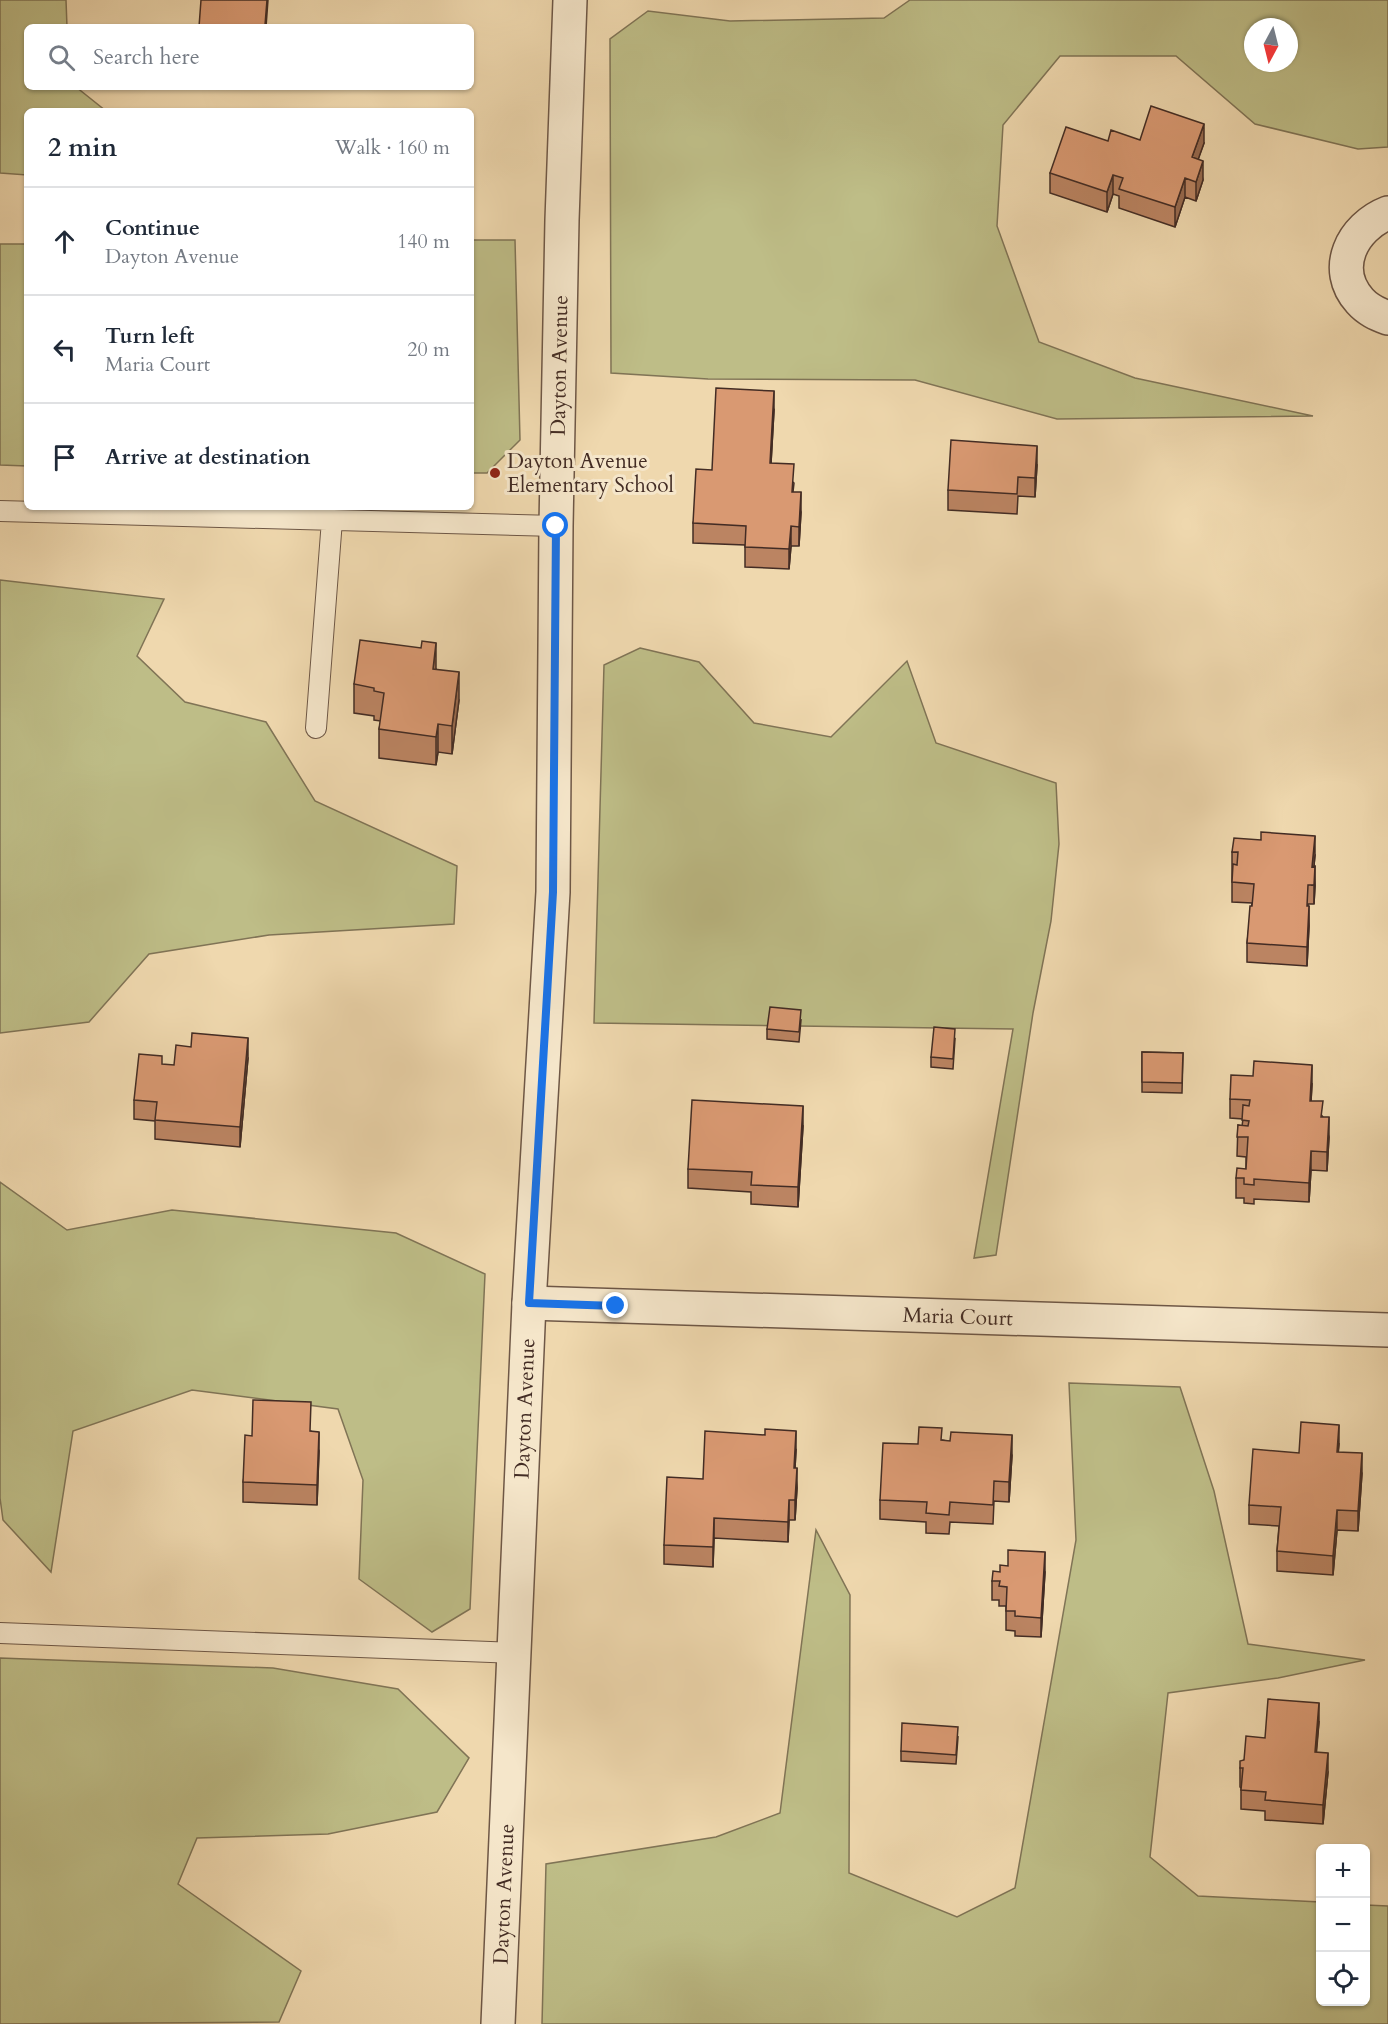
<!DOCTYPE html>
<meta charset="utf-8">
<style>
:root{--surface:#fff;--page:#f2f2f3;--text:#1f2937;--muted:#747a83;--line:#e0e1e3}
body{margin:0;font-family:Cardo,serif;background:var(--page);color:var(--text)}
.controls{position:absolute;right:18px;bottom:18px;display:grid;overflow:hidden;border-radius:9px;box-shadow:0 2px 4px #0004}
.controls button{width:54px;height:54px;display:grid;place-items:center;padding:0;border:0;border-bottom:2px solid var(--line);background:var(--surface);color:var(--text);font:30px sans-serif}
.compass{position:absolute;left:1244px;top:18px;width:54px;height:54px;border-radius:50%;background:var(--surface);box-shadow:0 2px 4px #0004;rotate:187deg}
.stop{position:absolute;width:18px;height:18px;margin:-14px;border:4px solid #1a73e8;border-radius:50%;background:#fff}
.stop.end{background:#1a73e8;border-color:#fff;box-shadow:0 2px 6px #0008}
.list{margin:0;padding:0;list-style:none}
h2{display:flex;justify-content:space-between;align-items:center;height:78px;margin:0;padding:0 24px;font-size:26px}
h2 small{font-size:20px;font-weight:400;color:var(--muted)}
.list li{display:grid;grid-template-columns:39px 1fr auto;gap:18px;align-items:center;box-sizing:border-box;height:108px;padding:0 24px;border-top:2px solid var(--line)}
.list b{display:block;font-size:22px;white-space:nowrap}
.list p{margin:0;font-size:20px;white-space:nowrap;color:var(--muted)}
.list em{font-size:20px;font-style:normal;color:var(--muted)}
.icon{flex:none;width:33px;height:33px;fill:none;stroke:currentColor;stroke-width:2;stroke-linecap:round;stroke-linejoin:round}
.map{position:relative;flex:none;width:1388px;height:2024px;overflow:hidden}
.search{position:absolute;background:var(--surface);box-shadow:0 2px 4px #0004;left:24px;top:24px;width:450px;height:66px;display:flex;align-items:center;gap:15px;box-sizing:border-box;padding:0 21px;border-radius:9px;color:var(--muted);font-size:22px}
.panel{position:absolute;background:var(--surface);box-shadow:0 2px 4px #0004;left:24px;top:108px;width:450px;height:402px;border-radius:9px}
.map>svg:first-child{display:block}
.green{fill:#bebd87;stroke:#807456;stroke-width:1.5;fill-rule:evenodd}
.lines{fill:none;stroke-linecap:round;stroke-linejoin:round}
.service-casing{stroke:#6e5746;stroke-width:22}
.minor-casing{stroke:#6e5746;stroke-width:36}
.tertiary-casing{stroke:#6e5746;stroke-width:36}
.service{stroke:#f5e6ca;stroke-width:20}
.minor{stroke:#f5e6ca;stroke-width:33}
.tertiary{stroke:#f5e6ca;stroke-width:33}
.wall{fill:#bb8462;stroke:#432c24;stroke-width:1.5}
.shaded-wall{fill:#986b50;stroke:#432c24;stroke-width:1.5}
.building{fill:#d99972;stroke:#432c24;stroke-width:1.5}
.route{stroke:#1a73e8;stroke-width:8}
.poi-dot{fill:#8f2418;stroke:#f5e6ca;stroke-width:2}
.labels{text-anchor:middle;stroke-width:6;stroke-linejoin:round;paint-order:stroke}
.street-label{font-size:21px;fill:#432c24;stroke:#f5e6ca}
.poi-label{font-size:21px;fill:#432c24;stroke:#f5e6ca;text-anchor:start}
</style>
<div class="map">
<svg width="1388" height="2024" viewBox="0 0 1388 2024">
<rect width="100%" height="100%" fill="#efd8ae"/>
<filter id="stains"><feTurbulence type="fractalNoise" baseFrequency=".00333" numOctaves="4"/><feColorMatrix values="0 0 0 0 .2 0 0 0 0 .09 0 0 0 0 .02 0 0 0 .5 -.17"/></filter>
<radialGradient id="worn" r=".72"><stop offset=".6" stop-color="#630" stop-opacity="0"/><stop offset="1" stop-color="#630" stop-opacity=".3"/></radialGradient>
<path class="green" d="M0 0H66L67 27H27V87H76L106 111H27V175L0 173Z
M910 0H1388V147L1358 149 1255 124 1176 56H1060L1003 125 997 226 1039 342 1135 378 1313 416 1057 419 915 380 708 379 611 373 610 39 648 11 730 21 884 18ZM1253 27H1289V63H1253Z
M471 240H515L520 440 487 473H471Z
M0 244H27V466L0 465Z
M0 580 164 599 137 656 185 702 266 722 315 801 457 866 454 924 269 935 149 954 89 1022 0 1033Z
M640 648 699 662 754 723 831 737 907 661 936 743 1056 783 1059 844 1051 921 1033 1013 996 1255 974 1258 1013 1029 594 1023 604 665Z
M0 1182 67 1230 172 1210 396 1233 485 1274 470 1609 432 1632 359 1579 363 1480 338 1409 192 1390 73 1431 51 1572 3 1520 0 1498Z
M1069 1383 1180 1387 1214 1491 1248 1644 1365 1660 1278 1678 1168 1693 1150 1857 1198 1896 1320 1902V2002H1366V1905L1388 1906V2024H542L546 1864 716 1837 780 1813 816 1530 850 1595 849 1873 957 1917 1015 1888 1076 1540Z
M0 1658 273 1668 398 1689 469 1758 437 1812 328 1834 197 1838 178 1884 301 1971 279 2022 0 2024Z"/>
<g class="lines">
<defs>
<path id="service" d="M0 511 556 526
M316 728 332 520
M0 1633 514 1653"/>
<g id="minor">
<path d="M1388 213C1352 227 1331 269 1360 301 1368 310 1377 314 1388 318"/>
<path id="s1" d="M529 1303 1388 1330"/>
</g>
<g id="tertiary">
<path id="s2" d="M498 2024 529 1303 553 892 556 526 562 220 570 0"/>
</g>
</defs>
<use href="#service" class="service-casing"/>
<use href="#minor" class="minor-casing"/>
<use href="#tertiary" class="tertiary-casing"/>
<use href="#service" class="service"/>
<use href="#minor" class="minor"/>
<use href="#tertiary" class="tertiary"/>
</g>
<path class="wall" d="M1140 140 1204 143 1198 159 1203 180 1196 201 1185 197 1175 227 1119 208V196L1113 194 1107 212 1050 193V173L1108 141Z
M774 410 771 463 794 483 793 492 801 512 799 546H791L789 569 745 567V545L693 543V523L712 470Z
M1037 465 1035 497 1018 496 1017 514 948 510V490Z
M436 669 459 700 452 754 438 752 436 765 379 758V729L381 721 374 720V716L354 713V684Z
M1232 852 1315 855 1314 866 1315 886 1314 904H1308L1309 926 1307 966 1247 962V943L1252 903 1232 902Z
M801 1020 799 1042 767 1039V1029Z
M955 1039 953 1069 931 1067V1057Z
M1142 1052 1183 1053 1182 1093 1142 1092Z
M248 1058 240 1147 155 1139V1121L134 1119V1100L174 1065Z
M1312 1084 1311 1101 1323 1117 1329 1137 1327 1171 1311 1170 1309 1202 1254 1199V1204L1244 1203V1198H1236V1178L1246 1169V1157L1237 1156 1238 1125 1242 1126 1243 1119 1230 1118V1099Z
M803 1126 798 1207 751 1204V1192L688 1188V1169Z
M311 1431 319 1451 317 1505 243 1502V1482L252 1436Z
M942 1440 1012 1455 1009 1502 994 1501 993 1524 950 1522 949 1534 926 1533V1522L880 1519V1500L918 1444Z
M1339 1444 1338 1452 1362 1473 1358 1531 1337 1530 1333 1575 1277 1571V1551L1279 1526 1249 1524V1505L1299 1453Z
M796 1450 795 1468 797 1488 795 1520H789L788 1542 714 1538 713 1567 664 1564V1545Z
M1000 1572H1045L1041 1637 1015 1636V1631L1006 1630V1606H999V1600H992V1581Z
M1319 1722 1316 1752 1328 1772 1323 1824 1265 1820V1811L1241 1809V1788L1240 1787V1768L1244 1760 1265 1738Z
M958 1737 956 1764 901 1761V1751Z"/>
<path class="shaded-wall" d="M267 0H268L266 27H265Z
M1204 124V143L1192 177V157Z
M1203 161V180L1196 201V182Z
M1113 175V194L1107 212V192Z
M1185 178V197L1175 227V207Z
M774 391V410L770 482V463Z
M1037 446V465L1035 497V478Z
M801 492V512L799 546V527Z
M791 526V546L789 569V549Z
M436 643V671L433 669Z
M459 672V700L452 754V726Z
M438 724V752L436 765V737Z
M1315 836V855L1312 886V867Z
M1315 866V886L1314 904V885Z
M1309 906V926L1307 966V947Z
M248 1038V1058L240 1147V1127Z
M1312 1065V1084L1310 1120V1101Z
M803 1106V1126L798 1207V1187Z
M1329 1117V1137L1327 1171V1152Z
M1311 1151V1170L1309 1202V1183Z
M1339 1425V1444L1337 1471V1452Z
M796 1431V1450L794 1487V1468Z
M319 1432V1451L317 1505V1485Z
M1012 1435V1455L1009 1502V1482Z
M1362 1453V1473L1358 1531V1511Z
M797 1468V1488L795 1520V1500Z
M789 1500V1520L788 1542V1522Z
M1337 1510V1530L1333 1575V1556Z
M714 1518V1538L713 1567V1547Z
M1045 1552V1572L1041 1637V1618Z
M1319 1703V1722L1315 1771V1752Z
M1328 1753V1772L1323 1824V1805Z"/>
<path class="building" d="M201 0H267L265 25H260V27H199Z
M1151 106 1204 124 1192 157 1203 161 1196 182 1185 178 1175 207 1119 189 1123 178 1113 175 1107 192 1050 173 1066 127 1108 141 1111 130 1140 140Z
M716 388 774 391 770 463 794 464 792 492H801L799 527 791 526 789 549 745 547 746 526 693 523 696 469 712 470Z
M951 440 1037 446 1035 478 1018 477 1017 494 948 490Z
M360 640 421 648 422 641 436 643 433 669 459 672 452 726 438 724 436 737 379 729 384 693 374 691V688L354 684Z
M1261 832 1315 836 1312 867 1315 866 1314 885H1308L1307 906H1309L1307 947 1247 943 1250 906H1252L1254 884 1232 882 1233 864 1237 865 1238 852H1232L1234 838 1261 840Z
M770 1007 801 1010 799 1032 767 1029Z
M934 1027 955 1029 953 1059 931 1057Z
M192 1033 248 1038 240 1127 155 1120 157 1102 134 1100 139 1054 162 1056V1064L174 1065 176 1045 191 1047Z
M1142 1052 1183 1053 1182 1083 1142 1082Z
M1254 1061 1312 1065 1310 1101H1323L1321 1117H1329L1327 1152 1311 1151 1309 1183 1254 1179V1185L1244 1184V1178H1236L1237 1168 1246 1169 1248 1137H1237L1238 1125 1248 1126 1249 1121 1242 1120 1243 1105 1249 1106 1250 1100 1230 1099 1231 1075 1253 1076Z
M692 1100 803 1106 798 1187 751 1185 752 1172 688 1169Z
M253 1400 311 1402 310 1431 319 1432 317 1485 243 1482 245 1435 252 1436Z
M1301 1422 1339 1425 1337 1452 1362 1453 1358 1511 1337 1510 1333 1556 1277 1551 1281 1507 1249 1505 1253 1449 1299 1453Z
M919 1427 942 1428 941 1440 950 1441 951 1432 1012 1435 1009 1482 994 1481 993 1505 950 1502 949 1515 926 1513 927 1502 880 1500 883 1443 918 1444Z
M765 1429 796 1431 794 1468H797L795 1500H789L788 1522 714 1518 713 1547 664 1545 667 1477 703 1479 705 1431 765 1435Z
M1008 1550 1045 1552 1041 1618 1015 1616V1611H1006L1007 1587 999 1586 1000 1581H992L993 1571 1000 1572V1565L1008 1566Z
M1268 1699 1319 1703 1315 1752 1328 1753 1323 1805 1265 1800 1266 1792 1241 1790 1243 1768H1240V1761L1244 1760 1246 1736 1265 1738Z
M902 1723 958 1727 956 1755 901 1751Z"/>
<g class="lines">
<path class="route" d="M556 526 553 892 529 1303 616 1306"/>
</g>
<circle class="poi-dot" cx="495" cy="473" r="6"/>
<g class="labels">
<g class="street-label">
<text dy="7" stroke="none"><textPath href="#s2" startOffset="1660">Dayton Avenue</textPath></text>
<text dy="7" stroke="none"><textPath href="#s1" startOffset="429">Maria Court</textPath></text>
<text dy="7" stroke="none"><textPath href="#s2" startOffset="616">Dayton Avenue</textPath></text>
<text dy="7" stroke="none"><textPath href="#s2" startOffset="130">Dayton Avenue</textPath></text>
</g>
<g class="poi-label">
<text x="507" y="468">Dayton Avenue<tspan x="507" dy="24">Elementary School</tspan></text>
</g>
</g>
<rect width="100%" height="100%" filter="url(#stains)"/>
<rect width="100%" height="100%" fill="url(#worn)"/>
</svg>
<div class="controls">
<button>+</button>
<button>−</button>
<button><svg class="icon" aria-label="locate" viewBox="0 0 24 24"><circle cx="12" cy="12" r="6"/><path d="M12 2v4M12 18v4M2 12h4M18 12h4"/></svg></button>
</div>
<svg class="compass" viewBox="-18 -18 36 36"><path d="M0-13l5 13h-10z" fill="#e53935"/><path d="M0 13l5-13h-10z" fill="#747a83"/></svg>
<div class="stop" style="left:556px;top:526px"></div>
<div class="stop end" style="left:616px;top:1306px"></div>
<div class="search"><svg class="icon" aria-label="search" viewBox="0 0 24 24"><circle cx="10" cy="10" r="6"/><path d="M15 15l6 6"/></svg>Search here</div>
<section class="panel">
<h2>2 min<small>Walk · 160 m</small></h2>
<ul class="list">
<li><svg class="icon" aria-label="ahead" viewBox="0 0 24 24"><path d="M12 20V5M6 11l6-6 6 6"/></svg><div><b>Continue</b><p>Dayton Avenue</p></div><em>140 m</em></li>
<li><svg class="icon" aria-label="left" viewBox="0 0 24 24"><path d="M17 20v-9H6M10 6l-5 5 5 5"/></svg><div><b>Turn left</b><p>Maria Court</p></div><em>20 m</em></li>
<li><svg class="icon" aria-label="arrive" viewBox="0 0 24 24"><path d="M6 21V4h12l-3 4 3 4H6"/></svg><div><b>Arrive at destination</b></div></li>
</ul>
</section>
</div>
